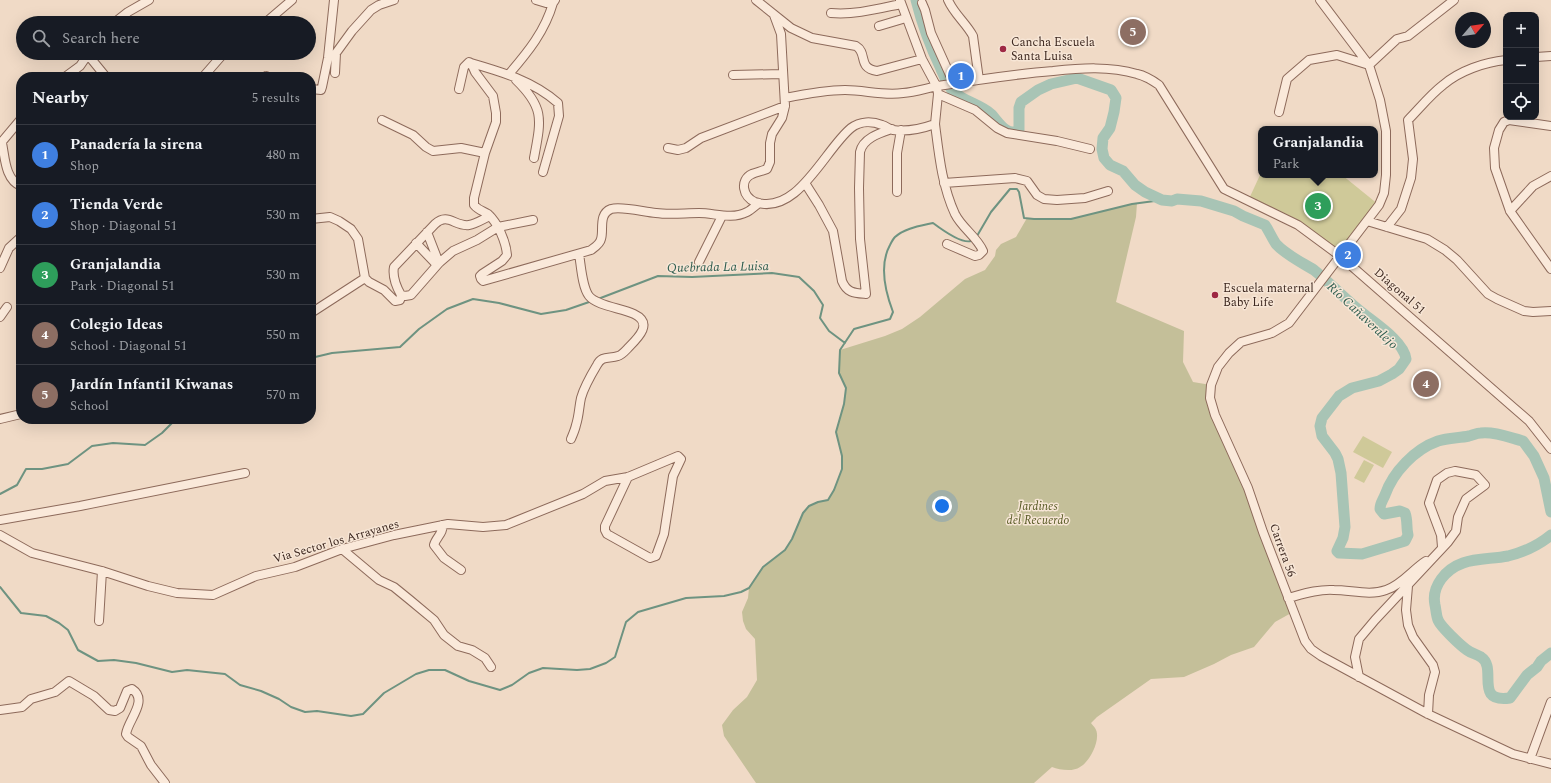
<!DOCTYPE html>
<meta charset="utf-8">
<style>
:root{--surface:#171b24;--page:#242831;--text:#f1f3f6;--muted:#9ea1a6;--line:#363941;--accent:#2563eb}
body{margin:0;font-family:Spectral,serif;background:var(--page);color:var(--text)}
.controls{position:absolute;right:12px;top:12px;display:grid;overflow:hidden;border-radius:8px;box-shadow:0 4px 16px #0002}
.controls button{width:36px;height:36px;display:grid;place-items:center;padding:0;border:0;border-bottom:1px solid var(--line);background:var(--surface);color:var(--text);font:20px sans-serif}
.compass{position:absolute;left:1455px;top:12px;width:36px;height:36px;border-radius:50%;background:var(--surface);box-shadow:0 4px 16px #0002;rotate:61deg}
.you{position:absolute;left:942px;top:506px;width:14px;height:14px;margin:-10px;border:3px solid #fff;border-radius:50%;background:#1a73e8;box-shadow:0 0 0 6px #1a73e833}
.badge{display:grid;place-items:center;width:26px;height:26px;border-radius:50%;background:var(--accent);color:#fff;font-size:13px;font-weight:700}
.pin{position:absolute;translate:-50% -50%;border:2px solid #fff;box-shadow:0 1px 4px #0006}
.popup{position:absolute;left:1258px;top:126px;width:120px;height:52px;box-sizing:border-box;display:grid;place-content:center;border-radius:8px;background:var(--surface);filter:drop-shadow(0 1px 3px #0005);font-size:13px;white-space:nowrap;color:var(--muted)}
.popup b{font-size:15px;color:var(--text)}
.popup::after{content:'';position:absolute;left:50%;top:100%;margin-left:-8px;border:8px solid transparent;border-top-color:var(--surface)}
.list{margin:0;padding:0;list-style:none}
h2{display:flex;justify-content:space-between;align-items:center;height:52px;margin:0;padding:0 16px;font-size:17px}
h2 small{font-size:13px;font-weight:400;color:var(--muted)}
.list li{display:grid;grid-template-columns:26px 1fr auto;gap:12px;align-items:center;box-sizing:border-box;height:60px;padding:0 16px;border-top:1px solid var(--line)}
.list b{display:block;font-size:15px;white-space:nowrap}
.list p{margin:0;font-size:13px;white-space:nowrap;color:var(--muted)}
.list em{font-size:13px;font-style:normal;color:var(--muted)}
.icon{flex:none;width:22px;height:22px;fill:none;stroke:currentColor;stroke-width:2;stroke-linecap:round;stroke-linejoin:round}
.map{position:relative;flex:none;width:1551px;height:783px;overflow:hidden}
.search{position:absolute;background:var(--surface);box-shadow:0 4px 16px #0002;left:16px;top:16px;width:300px;height:44px;display:flex;align-items:center;gap:10px;box-sizing:border-box;padding:0 14px;border-radius:22px;color:var(--muted);font-size:15px}
.panel{position:absolute;background:var(--surface);box-shadow:0 4px 16px #0002;left:16px;top:72px;width:300px;height:352px;border-radius:16px}
.map>svg:first-child{display:block}
.green{fill:#cfc999}
.cemetery{fill:#c4bf99}
.lines{fill:none;stroke-linecap:round;stroke-linejoin:round}
.stream{stroke:#6e9381;stroke-width:2}
.river{stroke:#a8c4b5;stroke-width:11}
.minor-casing{stroke:#8d6a5b;stroke-width:10}
.minor{stroke:#fae9da;stroke-width:8}
.poi-dot{fill:#9e2844;stroke:#f7e6d6;stroke-width:1.5}
.labels{text-anchor:middle;stroke-width:3;stroke-linejoin:round;paint-order:stroke}
.poi-label{font-size:12px;fill:#3c271f;stroke:#f7e6d6;text-anchor:start}
.street-label{font-size:12px;fill:#3c271f;stroke:#f7e6d6}
.park-label{font-size:12px;font-style:italic;fill:#585a25;stroke:#f7e6d6}
.water-label{font-size:13px;font-style:italic;fill:#2e5d4f;stroke:#f7e6d6}
</style>
<div class="map">
<svg width="1551" height="783" viewBox="0 0 1551 783">
<rect width="100%" height="100%" fill="#f0dac6"/>
<path class="green" d="M1260 175H1342L1379 205 1340 256 1306 230 1248 201Z
M1363 436 1392 452 1383 468 1353 452Z
M1364 460 1374 465 1364 483 1354 478Z"/>
<path class="cemetery" d="M1137 203 1136 217 1116 302 1184 331 1183 362 1193 382 1211 385 1210 398 1293 612 1275 622 1254 647 1231 655 1214 664 1184 677 1151 679 1097 717 1091 723C1092 725 1094 726 1095 728 1102 738 1090 762 1080 767 1073 772 1060 770 1052 767L1034 783H756L724 736 722 725 733 710 747 697 757 680 755 639 746 629 743 621 742 612 748 598 749 588 763 567 785 550 792 539 803 513 809 506 818 502 828 500 834 490 842 469V456L836 432 844 404 846 388 839 373 840 350 885 336 902 329 920 317 965 279 985 270 995 256 996 250 1001 244 1016 237 1027 218 1071 219Z"/>
<g class="lines">
<path class="stream" d="M977 236 991 212 1010 189H1017L1019 192 1024 218 1034 219H1071L1132 204 1162 200
M598 299 658 276 692 277 772 273 799 277 814 291 823 305 820 318 829 331 845 343
M311 358 332 353 400 347 419 329 447 309 473 299 499 303 541 314 566 310 592 301
M0 494 17 485 26 469H42L68 464 92 446 113 443 145 445 162 433 176 419
M0 587 21 613 46 616 59 623 68 630 78 650 98 661 114 660 136 663 172 672 187 670 225 674 240 685 261 691 279 699 291 707 305 712 317 711 351 716 363 714 384 693 416 674 429 670H445L469 681 500 690 512 685 529 673 543 668 577 670 590 669 606 663 615 657 626 622 638 612 686 598 724 596 741 592 749 588 763 567 785 550 792 539 803 513 809 506 818 502 828 500 834 490 842 469V456L836 432 844 404 846 388 839 373 840 350 854 329 890 319 893 312C885 291 879 265 890 245 891 243 893 239 895 237 905 228 920 226 933 223 941 229 961 244 971 241"/>
<path class="river" d="M916 0C922 24 930 46 941 69 944 76 948 87 954 92 965 102 980 104 991 114 998 121 1007 138 1019 130V108L1021 102 1038 90 1051 84 1077 78 1111 90 1116 98 1114 112 1110 128 1103 138 1102 149 1104 158 1110 165 1123 171 1135 185 1145 192 1162 200 1172 201 1177 199 1201 201 1234 211 1243 216 1265 225C1269 231 1272 238 1276 244 1286 255 1301 262 1314 270 1330 283 1344 298 1360 311 1373 322 1404 341 1406 359L1399 369 1392 374 1379 381 1352 388 1339 396 1322 418 1320 426 1322 436 1335 453 1338 459 1341 473 1345 527 1343 538 1337 551 1339 553 1362 554 1405 541 1408 535C1406 527 1408 521 1405 513L1400 511 1384 514 1380 509C1380 503 1383 500 1385 495 1393 472 1415 449 1438 441 1448 438 1459 438 1469 436 1473 435 1477 433 1481 433 1493 431 1511 438 1523 441L1534 456 1544 478 1551 512
M1551 535C1539 545 1524 552 1508 556 1493 559 1477 558 1463 563 1446 569 1431 586 1435 605 1436 609 1436 615 1438 620 1441 627 1460 645 1467 650 1471 653 1476 654 1481 657 1498 668 1473 703 1510 698L1527 675 1537 667 1541 661 1551 653"/>
<defs>
<path id="minor" d="M536 0 546 3H553L555 0
M756 0 791 28 812 38 856 46C868 53 857 68 877 71L922 59
M948 0C954 14 966 23 973 36L979 80
M1320 0 1369 65 1380 100 1386 131V175L1384 193 1379 205 1289 323 1272 333 1241 342 1229 353 1218 367 1211 385 1210 398 1215 415 1248 488 1263 532 1305 641 1311 649 1321 656 1428 714 1513 754 1551 764
M922 3 925 10 931 33 954 84
M831 13C855 15 877 9 901 4
M774 15 781 34 785 106 782 118 772 134 770 143V162L767 169C762 171 757 172 752 174 739 180 743 197 755 202 797 217 825 149 851 128 860 121 872 121 882 125 886 126 889 129 893 130 908 132 921 129 935 124L938 94 937 87 922 59 900 0
M114 23 128 12 149 0
M265 23 292 0
M879 26 906 18
M88 55 106 77
M1536 57 1551 56
M335 73 336 53 352 31 371 10 379 5 394 0
M509 74C528 52 545 31 553 3
M733 75 782 74
M266 76 268 77
M65 77 80 66 89 53
M203 77 224 53
M516 80C545 108 541 120 534 158
M311 89 321 90 322 87 328 58 334 0
M459 89 464 67 469 62 471 63
M938 94 975 110 997 128 1007 133 1057 141 1090 149
M785 98C805 94 825 90 845 90 865 90 883 96 903 93 915 92 927 88 938 86 976 80 1015 74 1053 71 1081 68 1110 66 1137 74 1146 76 1152 80 1159 85L1224 189 1298 225 1340 256 1514 408 1529 421 1551 449
M1279 112 1287 79 1309 60 1337 55 1369 65 1397 39 1408 36 1454 0
M382 120 413 135 426 147 433 151 461 148 485 153
M935 124C939 155 942 186 955 214 962 228 977 237 983 251L979 255 975 256 947 244
M1551 126 1509 120 1504 122 1499 130 1494 148 1495 168 1510 211 1551 269
M2 143C5 157 5 180 21 186
M0 144 21 119
M668 148 678 150 686 148 701 138 785 106
M543 172 559 116 558 103C533 81 502 72 471 63L475 72 493 96 496 113V122L485 153 474 198V205C478 210 483 211 488 214 498 223 506 242 507 255L502 261 482 274 480 276 481 279 483 281 591 250C595 247 600 244 601 239 604 230 598 214 611 209 622 206 644 212 656 213 670 215 685 213 699 213 715 213 731 220 747 212 751 210 755 206 759 203
M805 183 819 205 833 231 842 281C847 293 854 293 866 294L860 239 859 188 860 152C863 138 880 133 892 129
M944 183 1015 178 1027 181 1037 195 1044 199 1057 200 1085 198 1108 191
M897 192V153L901 130
M1510 211 1533 186 1551 176
M490 216C483 219 476 224 469 225 455 227 448 212 435 224L394 267C392 277 396 286 401 295L405 296 411 295 439 263 453 251 477 240 498 227 533 220
M311 219 330 217 339 221 351 229 358 239 365 278 369 282 384 290 395 301 400 300 401 295
M1367 221 1427 239 1445 250 1457 260 1488 294 1497 299 1524 311 1533 312 1551 311
M1387 227 1401 209 1411 178 1413 159 1408 120C1419 109 1430 95 1443 85 1459 71 1485 62 1506 60
M427 232 439 263
M416 243 437 265
M699 262 722 216
M0 268 9 248 21 237
M311 313 365 278
M0 317 7 307
M0 419 21 414
M571 439C573 434 575 430 576 425 579 416 579 407 581 398 584 387 591 375 597 365 602 355 609 359 618 356 622 355 626 350 629 347 639 337 653 323 634 314 622 308 597 306 589 296 582 287 581 265 579 254
M0 520 80 506 245 473
M442 525C444 533 436 537 434 545L444 558 461 570
M0 535 32 553 102 571 148 586 177 593 213 595 256 576 295 567 342 549 394 535 448 524 483 527 506 525 583 494 605 481 628 477 678 456 681 459 673 476 664 534 656 556 650 558 607 534 605 530V526L628 477
M342 549 379 580 394 587 410 600 434 620 444 635 458 646 472 650 485 658 491 667
M1408 586 1406 610 1408 625 1413 637 1433 665 1435 672 1429 695 1428 714
M1288 598C1303 594 1318 589 1334 590 1351 590 1370 596 1386 590 1402 585 1413 569 1426 561
M99 621 102 571
M1359 677 1355 657 1359 639 1375 620 1448 542 1456 531 1458 517 1466 499 1485 485 1476 475 1455 471 1447 473 1437 480 1429 503 1441 535 1442 547
M0 710 22 707 31 699 55 692 69 681 94 696 109 710 115 711 120 708 127 691 132 689C149 700 128 720 126 734L128 737 141 746 151 765 165 783
M1530 759 1551 702"/>
</defs>
<use href="#minor" class="minor-casing"/>
<use href="#minor" class="minor"/>
</g>
<g class="poi-dot">
<circle cx="1003" cy="49" r="4"/>
<circle cx="1215" cy="295" r="4"/>
</g>
<g class="labels">
<g class="poi-label">
<text x="1011" y="46">Cancha Escuela<tspan x="1011" dy="14">Santa Luisa</tspan></text>
<text x="1223" y="292">Escuela maternal<tspan x="1223" dy="14">Baby Life</tspan></text>
</g>
<g class="street-label">
<text transform="translate(1400 291) rotate(41)" y="4">Diagonal 51</text>
<text transform="translate(336 541) rotate(-16)" y="4">Via Sector los Arrayanes</text>
<text transform="translate(1283 550) rotate(70)" y="4">Carrera 56</text>
</g>
<g class="park-label">
<text x="1038" y="510">Jardines<tspan x="1038" dy="14">del Recuerdo</tspan></text>
</g>
<g class="water-label">
<text transform="translate(718 266) rotate(-1)" y="5">Quebrada La Luisa</text>
<text transform="translate(1363 315) rotate(43)" y="5">Río Cañaveralejo</text>
</g>
</g>
</svg>
<div class="controls">
<button>+</button>
<button>−</button>
<button><svg class="icon" aria-label="locate" viewBox="0 0 24 24"><circle cx="12" cy="12" r="6"/><path d="M12 2v4M12 18v4M2 12h4M18 12h4"/></svg></button>
</div>
<svg class="compass" viewBox="-18 -18 36 36"><path d="M0-13l5 13h-10z" fill="#e53935"/><path d="M0 13l5-13h-10z" fill="#9ea1a6"/></svg>
<div class="you"></div>
<div class="pin badge" style="left:961px;top:76px;background:#3f7fe0">1</div>
<div class="pin badge" style="left:1348px;top:255px;background:#3f7fe0">2</div>
<div class="pin badge" style="left:1318px;top:206px;background:#2e9e5b">3</div>
<div class="popup"><b>Granjalandia</b>Park</div>
<div class="pin badge" style="left:1426px;top:384px;background:#8d6e63">4</div>
<div class="pin badge" style="left:1133px;top:32px;background:#8d6e63">5</div>
<div class="search"><svg class="icon" aria-label="search" viewBox="0 0 24 24"><circle cx="10" cy="10" r="6"/><path d="M15 15l6 6"/></svg>Search here</div>
<section class="panel">
<h2>Nearby<small>5 results</small></h2>
<ul class="list">
<li><span class="badge" style="background:#3f7fe0">1</span><div><b>Panadería la sirena</b><p>Shop</p></div><em>480 m</em></li>
<li><span class="badge" style="background:#3f7fe0">2</span><div><b>Tienda Verde</b><p>Shop · Diagonal 51</p></div><em>530 m</em></li>
<li><span class="badge" style="background:#2e9e5b">3</span><div><b>Granjalandia</b><p>Park · Diagonal 51</p></div><em>530 m</em></li>
<li><span class="badge" style="background:#8d6e63">4</span><div><b>Colegio Ideas</b><p>School · Diagonal 51</p></div><em>550 m</em></li>
<li><span class="badge" style="background:#8d6e63">5</span><div><b>Jardín Infantil Kiwanas</b><p>School</p></div><em>570 m</em></li>
</ul>
</section>
</div>
